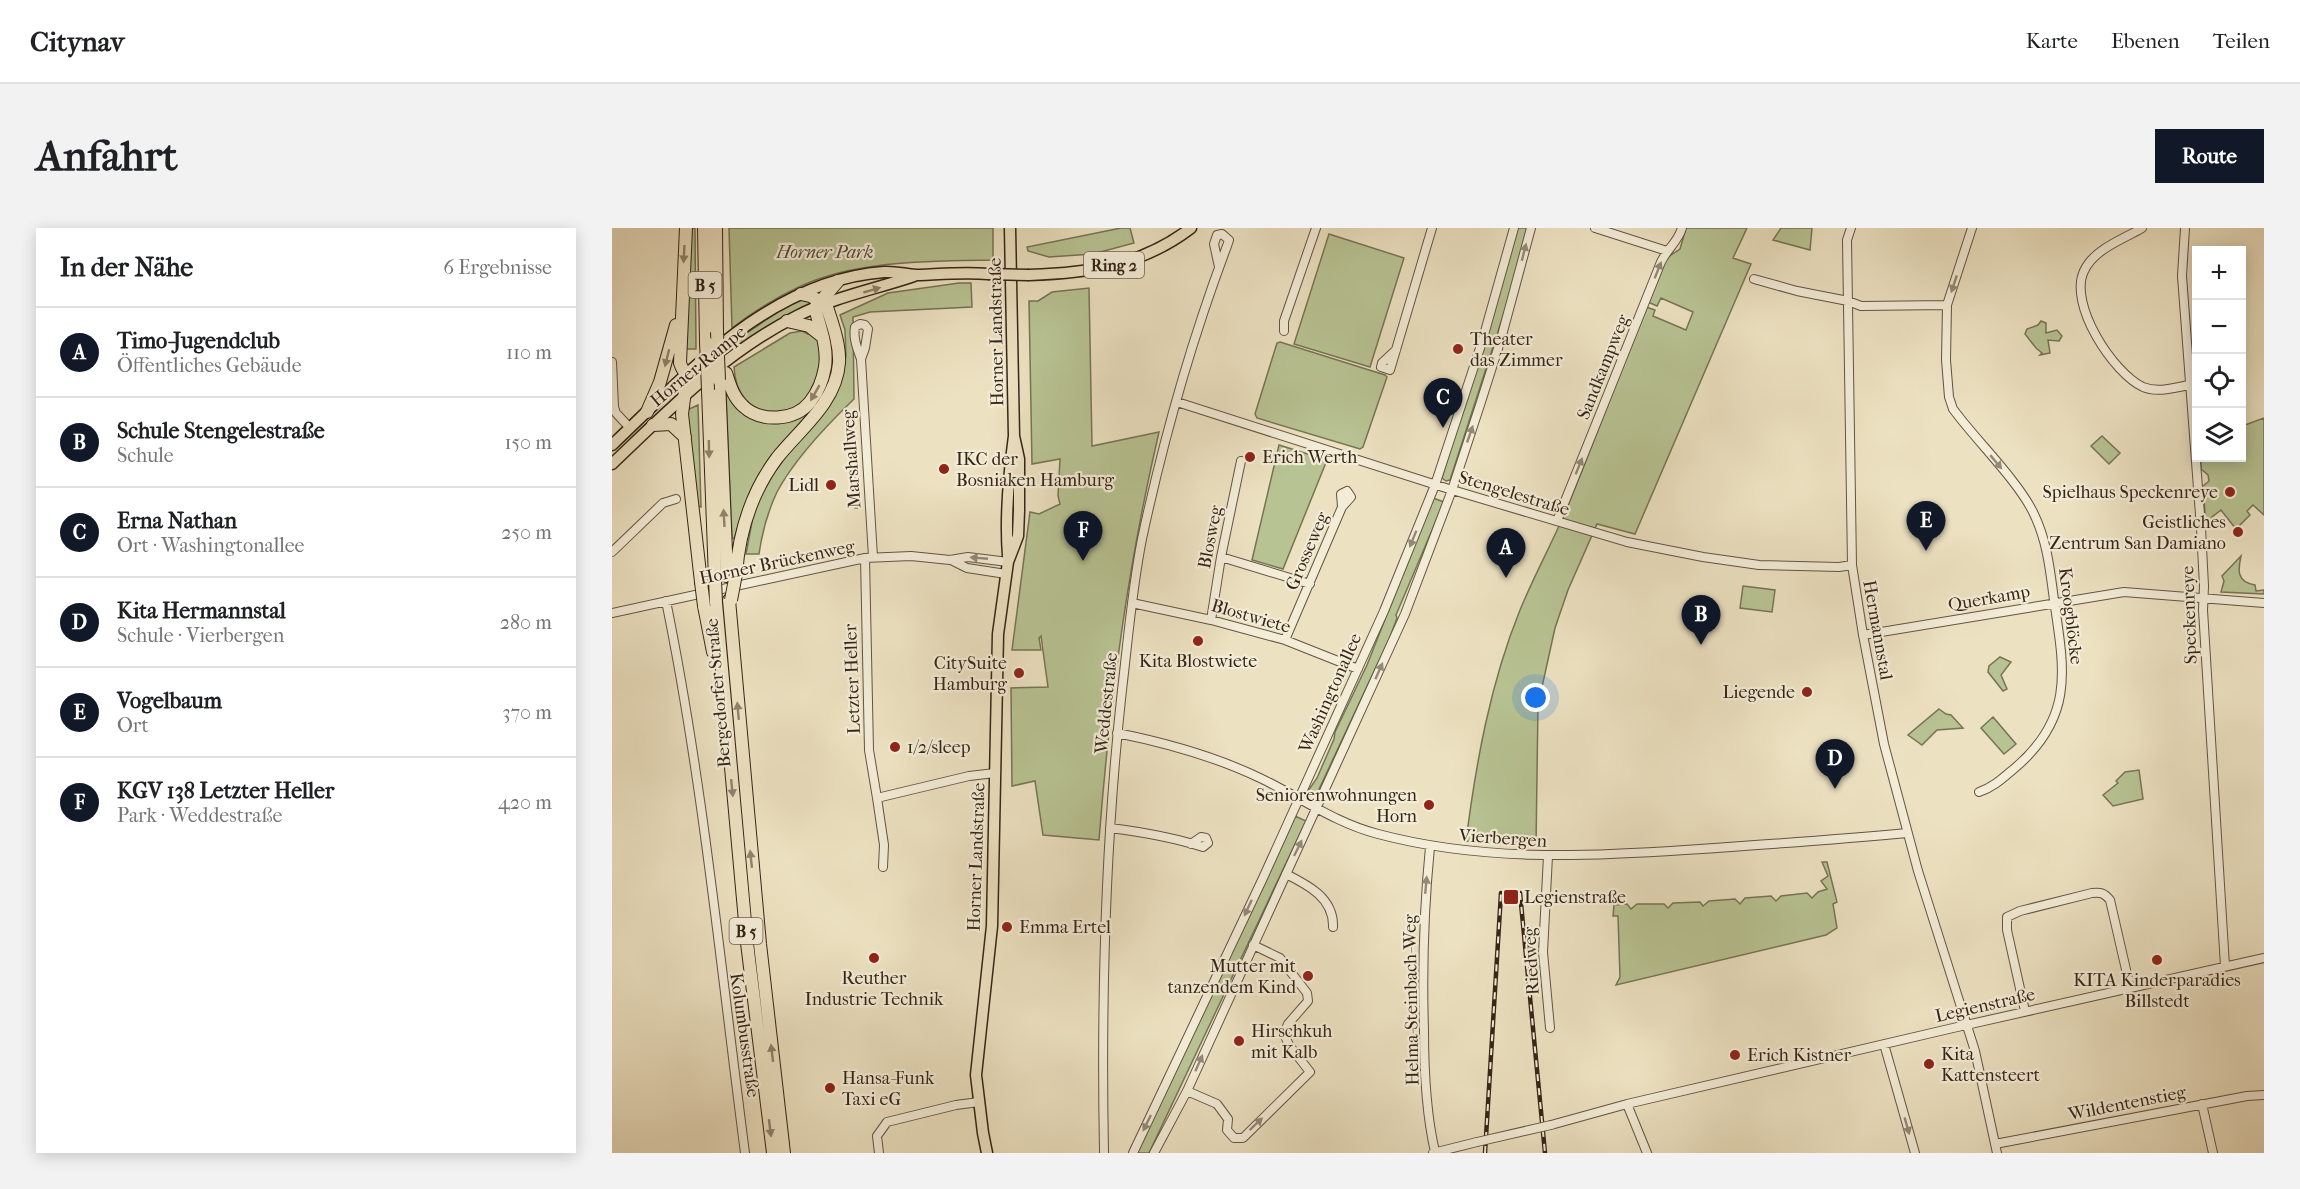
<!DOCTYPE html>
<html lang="de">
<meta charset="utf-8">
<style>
:root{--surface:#fff;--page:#f2f2f2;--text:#202124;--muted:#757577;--line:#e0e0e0;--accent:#111827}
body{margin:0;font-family:"IM FELL French Canon",serif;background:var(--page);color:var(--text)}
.controls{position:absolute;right:18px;top:18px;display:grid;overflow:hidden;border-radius:0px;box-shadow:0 3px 15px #0003}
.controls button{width:54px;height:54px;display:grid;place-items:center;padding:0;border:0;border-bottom:2px solid var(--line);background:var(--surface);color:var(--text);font:30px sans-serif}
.you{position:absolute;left:924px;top:470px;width:21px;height:21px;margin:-15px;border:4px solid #fff;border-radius:50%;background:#1a73e8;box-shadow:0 0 0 9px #1a73e833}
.badge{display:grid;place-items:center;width:39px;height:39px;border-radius:50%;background:var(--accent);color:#fff;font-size:20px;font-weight:700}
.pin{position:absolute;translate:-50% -50px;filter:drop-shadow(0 2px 3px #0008)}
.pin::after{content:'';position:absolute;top:32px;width:21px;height:18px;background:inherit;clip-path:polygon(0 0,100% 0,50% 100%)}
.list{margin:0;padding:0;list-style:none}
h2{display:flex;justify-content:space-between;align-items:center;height:78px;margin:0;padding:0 24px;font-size:26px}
h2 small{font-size:20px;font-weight:400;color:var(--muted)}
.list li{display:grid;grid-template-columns:39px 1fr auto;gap:18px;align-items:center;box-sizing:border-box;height:90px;padding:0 24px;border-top:2px solid var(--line)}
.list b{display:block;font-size:22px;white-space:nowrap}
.list p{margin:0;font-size:20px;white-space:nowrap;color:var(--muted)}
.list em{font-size:20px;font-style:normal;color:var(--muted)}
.icon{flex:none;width:33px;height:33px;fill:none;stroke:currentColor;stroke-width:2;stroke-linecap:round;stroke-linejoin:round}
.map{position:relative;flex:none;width:1652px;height:925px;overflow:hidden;border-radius:0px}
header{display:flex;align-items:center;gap:36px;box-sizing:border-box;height:84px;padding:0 30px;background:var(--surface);border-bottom:2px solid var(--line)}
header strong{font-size:28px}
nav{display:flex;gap:33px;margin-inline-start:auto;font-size:21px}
.intro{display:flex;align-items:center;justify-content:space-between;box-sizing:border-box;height:144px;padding:0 36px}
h1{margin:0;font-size:42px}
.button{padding:15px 27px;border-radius:0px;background:var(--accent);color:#fff;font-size:21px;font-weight:700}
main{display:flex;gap:36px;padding:0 36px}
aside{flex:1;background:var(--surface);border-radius:0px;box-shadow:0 3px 15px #0003}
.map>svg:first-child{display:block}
.green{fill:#b8c393;stroke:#767455;stroke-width:1.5}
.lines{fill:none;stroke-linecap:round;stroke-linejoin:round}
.minor-casing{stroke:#635442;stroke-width:10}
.major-casing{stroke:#352517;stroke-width:13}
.highway-casing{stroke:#352517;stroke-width:14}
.minor{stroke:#f3ecd7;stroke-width:8}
.major{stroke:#ece1c1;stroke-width:10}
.highway{stroke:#ece1c1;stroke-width:12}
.rail-casing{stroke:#352517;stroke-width:4.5}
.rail{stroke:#f3ecd7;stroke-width:2;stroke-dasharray:7;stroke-linecap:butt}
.minor-bridge-casing{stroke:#635442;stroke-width:10;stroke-linecap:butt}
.major-bridge-casing{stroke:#352517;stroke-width:13;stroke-linecap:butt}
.highway-bridge-casing{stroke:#352517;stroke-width:14;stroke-linecap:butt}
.minor-bridge{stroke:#f3ecd7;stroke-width:8}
.major-bridge{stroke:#ece1c1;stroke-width:10}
.highway-bridge{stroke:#ece1c1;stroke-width:12}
.oneway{fill:#948877}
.oneway2{fill:#90836c}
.poi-dot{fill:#8f2418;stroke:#f3ecd7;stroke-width:2}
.labels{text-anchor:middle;stroke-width:4.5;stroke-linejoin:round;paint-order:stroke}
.shield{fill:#f3ecd7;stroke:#6e6151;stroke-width:1.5}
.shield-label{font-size:16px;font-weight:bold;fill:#352517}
.park-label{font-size:18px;font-style:italic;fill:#564c36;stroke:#f3ecd7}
.street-label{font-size:18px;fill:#352517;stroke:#f3ecd7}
.poi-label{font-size:18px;fill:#352517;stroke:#f3ecd7;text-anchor:start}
</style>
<header>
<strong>Citynav</strong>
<nav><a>Karte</a><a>Ebenen</a><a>Teilen</a></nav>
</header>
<div class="intro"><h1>Anfahrt</h1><a class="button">Route</a></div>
<main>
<aside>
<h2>In der Nähe<small>6 Ergebnisse</small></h2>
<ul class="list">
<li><span class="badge">A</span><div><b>Timo-Jugendclub</b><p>Öffentliches Gebäude</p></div><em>110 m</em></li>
<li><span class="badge">B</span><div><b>Schule Stengelestraße</b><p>Schule</p></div><em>150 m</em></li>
<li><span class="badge">C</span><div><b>Erna Nathan</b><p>Ort · Washingtonallee</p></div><em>250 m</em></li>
<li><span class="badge">D</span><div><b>Kita Hermannstal</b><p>Schule · Vierbergen</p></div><em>280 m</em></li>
<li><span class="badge">E</span><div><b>Vogelbaum</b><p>Ort</p></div><em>370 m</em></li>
<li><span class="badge">F</span><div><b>KGV 138 Letzter Heller</b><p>Park · Weddestraße</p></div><em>420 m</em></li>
</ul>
</aside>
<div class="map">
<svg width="1652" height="925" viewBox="0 0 1652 925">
<rect width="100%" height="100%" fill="#ece1c1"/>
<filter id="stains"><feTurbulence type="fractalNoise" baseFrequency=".00333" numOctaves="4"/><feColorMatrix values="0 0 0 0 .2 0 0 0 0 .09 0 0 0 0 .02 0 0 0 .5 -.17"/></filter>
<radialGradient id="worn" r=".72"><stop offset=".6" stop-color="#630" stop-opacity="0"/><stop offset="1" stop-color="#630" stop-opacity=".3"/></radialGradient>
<path class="green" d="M79 0H83L84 121H73Z
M117 0H381V32C320 33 243 32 187 59 163 70 141 84 120 100Z
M509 0H518L522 15 481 26 437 29 416 23 415 19Z
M904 0H916L904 48 838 252 834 253 830 250Z
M1074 0H1135L1121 30 1139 36 1023 306 985 296 956 362 943 400 926 477 924 618 854 613C864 535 878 456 908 382 921 350 938 319 952 287 981 218 1006 148 1034 79L1043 82 1041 88 1074 102 1081 84 1049 70 1045 78 1036 74 1053 31 1068 21Z
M1169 0H1200L1198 22 1161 12Z
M717 6 792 30 758 139 682 116Z
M347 55H359L360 79 258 84 241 89 242 171C215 197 183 230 165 264 156 283 150 305 147 326H134L143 278 160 247 226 161 234 128 233 102 228 87 276 65Z
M477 60 480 218 547 204C515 341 498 472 487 612L431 607 423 553 400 558 399 460 436 459 429 408 427 410 429 422H400L418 284 427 286 448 276 446 268 448 231 420 236 417 73H426L440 64Z
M189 72 198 73 199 76 122 121 120 115 173 79Z
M1429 93 1434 95V105L1445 102 1450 108 1447 113 1436 112 1438 125 1428 127 1430 125 1424 120 1413 106 1415 101 1426 97Z
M190 103 196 106 198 104 208 114C208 126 210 139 206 151 189 200 124 195 122 139L178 105Z
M668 114 773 147 775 149 751 219 748 221 645 190 643 186 665 115Z
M116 163 155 193 198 179 201 182C183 202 162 222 147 246 135 266 129 288 122 311L120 310 114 165Z
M86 177 89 279 86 278 75 182Z
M1652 190V287L1641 277 1635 283 1638 287 1624 301 1609 282 1600 289 1599 293 1604 298 1594 299 1591 258 1597 253 1596 247 1589 241V230H1630V198Z
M238 204H243L249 280H243Z
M1490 208 1508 225 1497 236 1479 218Z
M667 217 715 232 671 341 640 332Z
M821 270 832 274 784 387 785 390 778 409 702 572 697 571 694 566 705 550 722 511 723 504 755 437Z
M1629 328C1626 341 1624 354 1643 357L1644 363 1652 362V366L1609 364 1612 353 1610 348Z
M1131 358 1163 362 1160 384 1128 380Z
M1388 429 1399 434 1389 447 1395 461 1391 463 1376 444 1377 438Z
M1327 481 1334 486 1339 487 1351 500 1325 502 1310 517 1296 507Z
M1381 489 1404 516 1392 526 1369 500Z
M1527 542 1531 571 1501 578 1491 567 1506 555 1504 553 1513 544Z
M683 588 694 593 537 925H525Z
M1210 634H1215L1225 674 1221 676 1225 700 1214 707 1004 757 1008 749 1006 688H1001L1002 677 1015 676 1019 681 1025 676H1052L1056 680 1061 675 1088 674 1091 678 1097 673 1123 671 1128 676 1133 670 1159 668 1164 673 1169 668 1195 665 1200 670 1206 664 1215 661 1209 653 1216 648Z"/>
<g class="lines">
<defs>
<path id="minor" d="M983 0 1055 23
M1239 0 1235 12 1240 337 1251 407 1272 516 1306 643 1363 823 1385 925
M1360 0 1335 77 1334 132 1337 169 1341 181 1348 190C1370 218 1406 254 1421 284 1435 312 1438 341 1442 372 1452 440 1463 488 1404 539 1392 549 1382 559 1367 564
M1530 0C1510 12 1482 21 1472 43 1456 76 1501 145 1531 159 1545 165 1562 160 1577 157
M1573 0 1570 48 1589 300 1592 358 1591 382 1613 738
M1142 51 1185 63 1236 73 1249 78 1335 77
M672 103V93L704 0
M784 122 770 135 769 139 778 142 820 0
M249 131C245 120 241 110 243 99L248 96 253 97 256 101 253 120 249 131 261 329
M0 134 2 179 4 185 18 200
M565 174 837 261 1015 314 1091 329 1147 337 1227 339 1240 337
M945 293 1049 34C1055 21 1066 14 1070 0
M0 324 51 275 64 271
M609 329 698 356
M253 330 257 522 265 570
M339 332 355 340 394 346
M54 373C91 554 109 742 133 925
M520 375 599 392 673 412 746 441
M0 385 253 330 299 328 338 332 356 329 396 334
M599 392 609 329 629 233
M1251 407 1512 364 1652 375
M673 412 730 279 739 269 735 263 729 266 730 279
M505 505C555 515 602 528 648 550 688 569 723 595 766 606 868 633 970 629 1073 622 1148 617 1221 612 1295 605
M498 600C530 604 560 609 591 619L596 615 594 610 589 609 579 616
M818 619C812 680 810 740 812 802 812 842 814 885 823 924
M936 628 931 724 938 800
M271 639 272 617 265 570 357 548 383 545
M674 646C696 657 722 670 721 699
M1413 783 1395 702V689L1408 683 1480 665C1489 664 1492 665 1498 672L1518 759
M1272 816 1303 925
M575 863 605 876 616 891 615 902 622 910H631L698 844 677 817 672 806 676 796 696 773 695 765 668 730 641 717
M1015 876 1035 925
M1590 876 1601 925
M939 897 1015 876 1341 800 1652 730
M1383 916 1635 868 1652 867
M267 925 265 908 275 894 344 877 367 874
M492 925C489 770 493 616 510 462 516 412 520 361 530 311 551 213 580 111 615 18L617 12 610 6 605 7 602 16 607 39
M521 925 651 650 772 383 823 257 870 114 902 0
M542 925 575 863 793 386 840 262 868 177 889 111 919 0
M821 925 865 914"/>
<path id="major" d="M417 47C477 45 529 38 579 0
M0 217C77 144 159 52 272 44 284 43 296 47 308 47 331 46 353 44 376 46
M0 236C58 181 113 124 185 88 222 69 264 61 302 48
M396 328C393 290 397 245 402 208L398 0
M375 925 371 905 364 847 380 698 386 406 396 334 406 308 407 283V231L402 208"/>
<path id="highway" d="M74 0 68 135C71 145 80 154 91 151
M92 0 94 114
M104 0 105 104
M175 93 197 98 211 109
M114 145C118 157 121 169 131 178 149 195 183 193 198 174 206 164 211 151 213 139 216 119 208 100 203 80L226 53
M75 147 70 186 89 354
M107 152 115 348
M96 162 103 351
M35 184 48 154 64 97
M41 197 59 196 73 209
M124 346C127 304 139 265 165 230 188 201 224 175 227 135 228 115 220 95 214 76L198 68 189 66
M117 372 148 716 172 925
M104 375 135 715 161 925
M92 378 101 424"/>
</defs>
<use href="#minor" class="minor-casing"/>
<use href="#major" class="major-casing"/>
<use href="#highway" class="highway-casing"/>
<use href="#minor" class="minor"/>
<use href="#major" class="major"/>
<use href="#highway" class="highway"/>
<defs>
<path id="rail" d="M908 665 933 925
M873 925 889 665"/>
</defs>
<use href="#rail" class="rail-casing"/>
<use href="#rail" class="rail"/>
<defs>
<path id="minor-bridge" d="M865 914 939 897"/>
<path id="major-bridge" d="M376 46 417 47"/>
<path id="highway-bridge" d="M105 104 107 152
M94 114 96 162
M103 351 104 375
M89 354 92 378
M119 372 124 346"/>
</defs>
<use href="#minor-bridge" class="minor-bridge-casing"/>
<use href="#major-bridge" class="major-bridge-casing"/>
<use href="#highway-bridge" class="highway-bridge-casing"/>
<use href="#minor-bridge" class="minor-bridge"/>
<use href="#major-bridge" class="major-bridge"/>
<use href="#highway-bridge" class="highway-bridge"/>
</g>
<defs><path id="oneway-solid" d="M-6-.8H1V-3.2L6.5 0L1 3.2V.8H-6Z" transform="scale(1.5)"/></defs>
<g class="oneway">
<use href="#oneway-solid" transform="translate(912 24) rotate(-76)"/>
<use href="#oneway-solid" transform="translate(1046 42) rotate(-68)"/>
<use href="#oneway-solid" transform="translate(1342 56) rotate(108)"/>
<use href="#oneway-solid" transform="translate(858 206) rotate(-71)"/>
<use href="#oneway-solid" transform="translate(1384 234) rotate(50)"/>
<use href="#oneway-solid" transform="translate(967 238) rotate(-68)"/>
<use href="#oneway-solid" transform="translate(801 311) rotate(112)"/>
<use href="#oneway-solid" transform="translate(367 330) rotate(-175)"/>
<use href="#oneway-solid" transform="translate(767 443) rotate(-66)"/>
<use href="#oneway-solid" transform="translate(686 620) rotate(-64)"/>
<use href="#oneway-solid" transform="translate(814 657) rotate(-85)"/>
<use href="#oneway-solid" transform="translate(636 680) rotate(115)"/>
<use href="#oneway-solid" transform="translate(587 835) rotate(-66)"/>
<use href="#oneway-solid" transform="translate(535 895) rotate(116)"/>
<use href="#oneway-solid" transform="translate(644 896) rotate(-44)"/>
<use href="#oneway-solid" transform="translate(1295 898) rotate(74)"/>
</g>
<g class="oneway2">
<use href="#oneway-solid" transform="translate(72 26) rotate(93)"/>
<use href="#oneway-solid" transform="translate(260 62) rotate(-16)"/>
<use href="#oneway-solid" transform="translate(55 130) rotate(104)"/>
<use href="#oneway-solid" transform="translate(203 165) rotate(120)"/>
<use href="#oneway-solid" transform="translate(97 221) rotate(89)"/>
<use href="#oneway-solid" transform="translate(112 290) rotate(-93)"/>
<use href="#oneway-solid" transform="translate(126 483) rotate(-95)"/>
<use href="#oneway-solid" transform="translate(120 560) rotate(84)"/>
<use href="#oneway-solid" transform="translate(139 631) rotate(-96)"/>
<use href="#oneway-solid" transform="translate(160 825) rotate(-97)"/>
<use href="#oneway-solid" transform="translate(158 900) rotate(83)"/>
</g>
<g class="poi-dot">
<circle cx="846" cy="121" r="6"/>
<circle cx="638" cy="229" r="6"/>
<circle cx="332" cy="241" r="6"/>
<circle cx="219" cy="257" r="6"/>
<circle cx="1618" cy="264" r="6"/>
<circle cx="1626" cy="304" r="6"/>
<circle cx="586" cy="413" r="6"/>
<circle cx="407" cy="445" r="6"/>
<circle cx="1195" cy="464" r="6"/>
<circle cx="283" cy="519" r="6"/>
<circle cx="817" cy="577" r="6"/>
<rect x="891" y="661" width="16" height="16" rx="3"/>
<circle cx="395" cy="699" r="6"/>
<circle cx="262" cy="730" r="6"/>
<circle cx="1545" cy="732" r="6"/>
<circle cx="696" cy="748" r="6"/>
<circle cx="627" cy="813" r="6"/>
<circle cx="1123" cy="827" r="6"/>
<circle cx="1317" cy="836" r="6"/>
<circle cx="218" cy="860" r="6"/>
</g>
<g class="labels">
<g class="shield">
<rect x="472" y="24" width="60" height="26" rx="4.5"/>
<rect x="76.5" y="44" width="33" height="26" rx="4.5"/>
<rect x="117.5" y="690" width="33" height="26" rx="4.5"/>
</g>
<g class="shield-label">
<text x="502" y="43">Ring 2</text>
<text x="93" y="63">B 5</text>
<text x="134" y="709">B 5</text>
</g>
<g class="park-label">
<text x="213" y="30">Horner Park</text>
</g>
<g class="street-label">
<text transform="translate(384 104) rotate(-91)" y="6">Horner Landstraße</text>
<text transform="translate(86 138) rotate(-39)" y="6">Horner Rampe</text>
<text transform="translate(991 139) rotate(-68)" y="6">Sandkampweg</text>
<text transform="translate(239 231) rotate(-94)" y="6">Marshallweg</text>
<text transform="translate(902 265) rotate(17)" y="6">Stengelestraße</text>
<text transform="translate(598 309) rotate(-79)" y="6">Blosweg</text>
<text transform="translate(695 323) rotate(-67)" y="6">Grosseweg</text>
<text transform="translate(165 334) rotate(-12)" y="6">Horner Brückenweg</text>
<text transform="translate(1377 370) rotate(-10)" y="6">Querkamp</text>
<text transform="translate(1577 387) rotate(-92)" y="6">Speckenreye</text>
<text transform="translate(639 388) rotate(16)" y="6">Blostwiete</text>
<text transform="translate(1459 388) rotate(83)" y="6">Kroogblöcke</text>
<text transform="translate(1266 402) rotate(80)" y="6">Hermannstal</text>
<text transform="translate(240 451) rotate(-92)" y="6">Letzter Heller</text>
<text transform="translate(106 465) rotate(-95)" y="6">Bergedorfer Straße</text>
<text transform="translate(718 465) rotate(-66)" y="6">Washingtonallee</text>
<text transform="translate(494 475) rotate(-84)" y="6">Weddestraße</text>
<text transform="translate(891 610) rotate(4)" y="6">Vierbergen</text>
<text transform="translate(364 629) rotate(-88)" y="6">Horner Landstraße</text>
<text transform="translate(919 733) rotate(-93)" y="6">Riedweg</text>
<text transform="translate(799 772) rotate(-91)" y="6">Helma-Steinbach-Weg</text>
<text transform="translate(1373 777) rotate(-13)" y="6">Legienstraße</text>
<text transform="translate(133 807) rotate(82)" y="6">Kolumbusstraße</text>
<text transform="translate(1515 875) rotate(-11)" y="6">Wildentenstieg</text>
</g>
<g class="poi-label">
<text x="858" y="117">Theater<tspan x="858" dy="21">das Zimmer</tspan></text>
<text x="650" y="235">Erich Werth</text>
<text x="344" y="237">IKC der<tspan x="344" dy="21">Bosniaken Hamburg</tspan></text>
<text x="207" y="263" text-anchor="end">Lidl</text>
<text x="1606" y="270" text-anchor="end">Spielhaus Speckenreye</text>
<text x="1614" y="300" text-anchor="end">Geistliches<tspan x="1614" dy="21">Zentrum San Damiano</tspan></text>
<text x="586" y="439" text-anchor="middle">Kita Blostwiete</text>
<text x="395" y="441" text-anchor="end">CitySuite<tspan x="395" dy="21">Hamburg</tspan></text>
<text x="1183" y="470" text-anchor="end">Liegende</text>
<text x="295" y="525">1/2/sleep</text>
<text x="805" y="573" text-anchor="end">Seniorenwohnungen<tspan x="805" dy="21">Horn</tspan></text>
<text x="912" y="675">Legienstraße</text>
<text x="407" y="705">Emma Ertel</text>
<text x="684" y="744" text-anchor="end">Mutter mit<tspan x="684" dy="21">tanzendem Kind</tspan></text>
<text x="262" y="756" text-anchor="middle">Reuther<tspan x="262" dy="21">Industrie Technik</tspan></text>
<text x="1545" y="758" text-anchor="middle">KITA Kinderparadies<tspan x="1545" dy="21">Billstedt</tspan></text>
<text x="639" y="809">Hirschkuh<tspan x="639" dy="21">mit Kalb</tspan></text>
<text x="1329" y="832">Kita<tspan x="1329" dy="21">Kattensteert</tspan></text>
<text x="1135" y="833">Erich Kistner</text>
<text x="230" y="856">Hansa-Funk<tspan x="230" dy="21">Taxi eG</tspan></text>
</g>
</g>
<rect width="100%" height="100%" filter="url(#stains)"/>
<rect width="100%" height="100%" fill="url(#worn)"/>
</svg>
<div class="controls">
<button>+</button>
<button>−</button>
<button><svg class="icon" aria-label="locate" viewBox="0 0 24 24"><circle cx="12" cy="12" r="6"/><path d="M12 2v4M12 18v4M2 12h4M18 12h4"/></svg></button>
<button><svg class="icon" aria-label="layers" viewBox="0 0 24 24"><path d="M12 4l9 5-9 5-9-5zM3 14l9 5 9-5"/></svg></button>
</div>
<div class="you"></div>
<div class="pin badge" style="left:894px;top:350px">A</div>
<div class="pin badge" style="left:1089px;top:417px">B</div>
<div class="pin badge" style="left:831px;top:200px">C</div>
<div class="pin badge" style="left:1223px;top:561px">D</div>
<div class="pin badge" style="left:1314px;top:323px">E</div>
<div class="pin badge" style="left:471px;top:333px">F</div>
</div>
</main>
